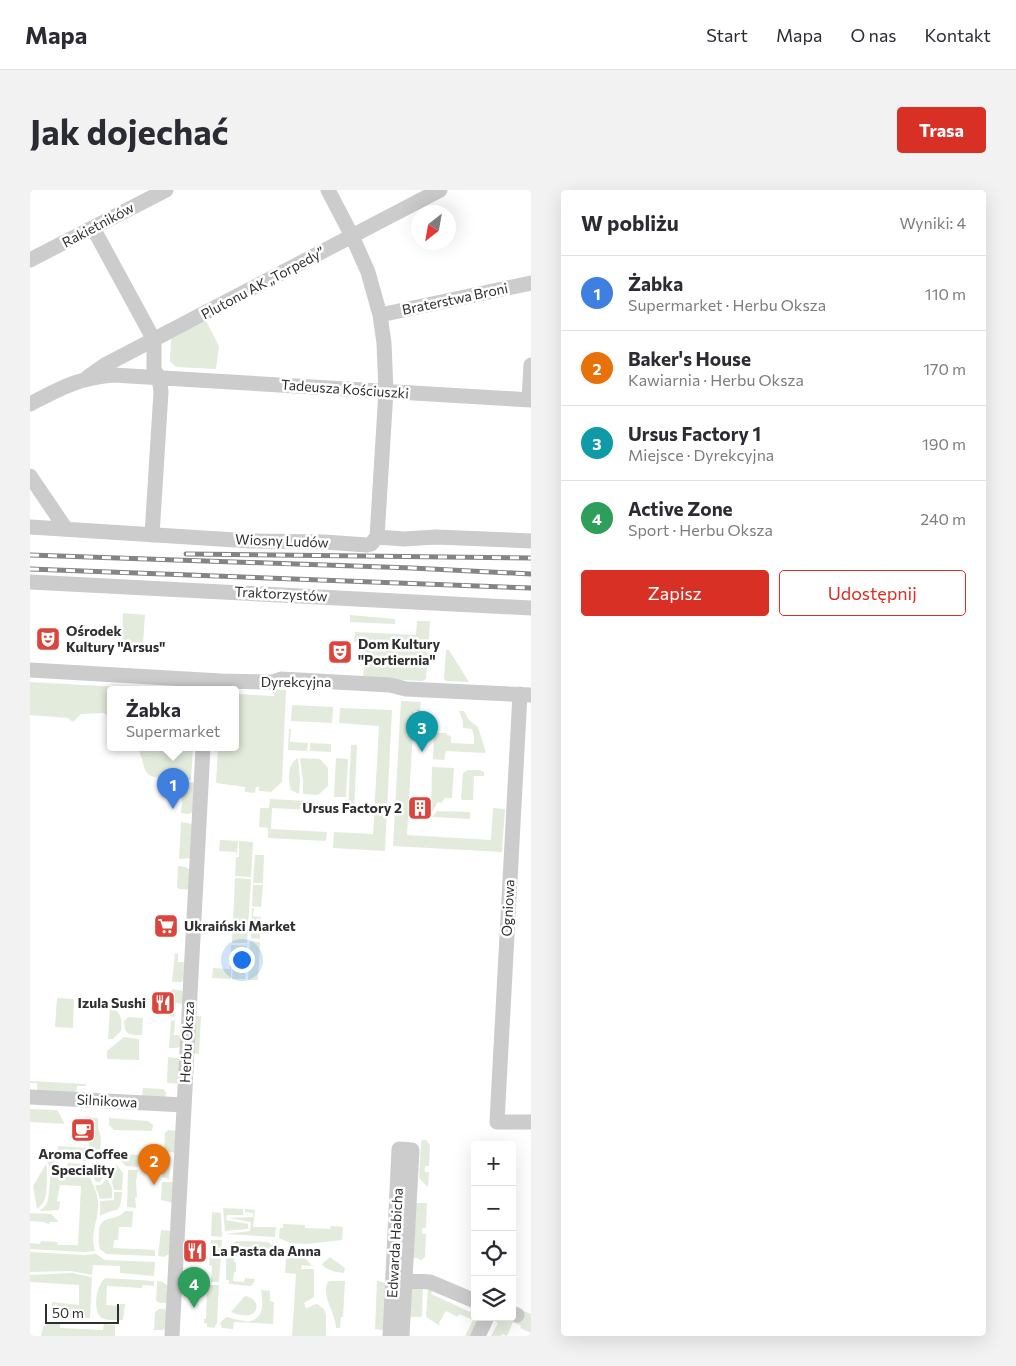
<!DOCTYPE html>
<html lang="pl">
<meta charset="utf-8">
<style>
:root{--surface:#fff;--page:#f2f2f3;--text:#2b2b33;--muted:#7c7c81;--line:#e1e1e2;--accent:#d93025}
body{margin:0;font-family:Commissioner,sans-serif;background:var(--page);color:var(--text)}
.controls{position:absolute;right:15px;bottom:15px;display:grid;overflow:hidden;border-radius:5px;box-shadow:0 5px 20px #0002}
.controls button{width:45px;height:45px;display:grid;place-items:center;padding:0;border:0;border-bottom:1px solid var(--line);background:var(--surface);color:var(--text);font:25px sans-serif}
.compass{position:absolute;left:381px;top:15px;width:45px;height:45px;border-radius:50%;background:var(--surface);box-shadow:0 5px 20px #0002;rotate:211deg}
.scale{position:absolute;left:15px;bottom:12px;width:74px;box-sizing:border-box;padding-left:5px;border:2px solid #2f2f2f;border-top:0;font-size:14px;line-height:18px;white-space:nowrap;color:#2f2f2f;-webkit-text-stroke:4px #fff;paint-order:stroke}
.you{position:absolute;left:211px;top:769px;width:18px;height:18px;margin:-12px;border:4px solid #fff;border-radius:50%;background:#1a73e8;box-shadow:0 0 0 8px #1a73e833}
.badge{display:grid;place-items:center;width:32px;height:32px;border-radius:50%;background:var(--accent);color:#fff;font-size:16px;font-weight:700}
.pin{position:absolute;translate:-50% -41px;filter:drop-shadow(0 1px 2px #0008)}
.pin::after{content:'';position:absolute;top:26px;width:18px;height:15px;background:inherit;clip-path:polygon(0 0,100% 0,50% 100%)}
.popup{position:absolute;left:77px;top:496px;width:132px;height:65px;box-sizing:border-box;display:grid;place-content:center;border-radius:5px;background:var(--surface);filter:drop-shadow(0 1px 4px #0005);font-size:16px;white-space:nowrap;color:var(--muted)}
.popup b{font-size:19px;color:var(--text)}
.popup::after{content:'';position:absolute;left:50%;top:100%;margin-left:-10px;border:10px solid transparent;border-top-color:var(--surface)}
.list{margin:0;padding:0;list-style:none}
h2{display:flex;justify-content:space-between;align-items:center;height:65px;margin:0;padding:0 20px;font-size:21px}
h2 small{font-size:16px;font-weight:400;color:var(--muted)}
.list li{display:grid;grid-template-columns:32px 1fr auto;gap:15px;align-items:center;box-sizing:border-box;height:75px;padding:0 20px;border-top:1px solid var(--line)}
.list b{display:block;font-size:19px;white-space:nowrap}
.list p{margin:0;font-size:16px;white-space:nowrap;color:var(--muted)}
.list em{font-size:16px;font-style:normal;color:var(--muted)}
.actions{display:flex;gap:10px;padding:15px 20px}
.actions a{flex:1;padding:11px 0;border:1px solid var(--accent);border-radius:5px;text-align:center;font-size:18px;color:var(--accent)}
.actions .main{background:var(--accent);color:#fff}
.icon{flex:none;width:28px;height:28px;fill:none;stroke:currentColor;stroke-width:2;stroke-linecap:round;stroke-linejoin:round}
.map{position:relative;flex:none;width:501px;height:1146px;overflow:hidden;border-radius:5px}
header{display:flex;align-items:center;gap:30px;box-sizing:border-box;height:70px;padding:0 25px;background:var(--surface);border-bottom:1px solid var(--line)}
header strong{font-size:24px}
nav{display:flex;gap:28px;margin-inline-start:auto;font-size:18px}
.intro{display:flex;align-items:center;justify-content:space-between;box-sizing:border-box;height:120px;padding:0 30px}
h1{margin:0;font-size:35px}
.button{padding:12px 22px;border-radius:5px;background:var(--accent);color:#fff;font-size:18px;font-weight:700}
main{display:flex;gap:30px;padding:0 30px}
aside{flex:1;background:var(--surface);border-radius:5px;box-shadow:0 5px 20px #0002}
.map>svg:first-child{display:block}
.green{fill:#e3ebdd}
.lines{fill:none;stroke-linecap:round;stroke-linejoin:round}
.minor{stroke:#ccc;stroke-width:15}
.rail-casing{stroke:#848484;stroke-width:5}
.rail{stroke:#fff;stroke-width:3;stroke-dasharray:9;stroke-linecap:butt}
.labels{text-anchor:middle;stroke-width:5;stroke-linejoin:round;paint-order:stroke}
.street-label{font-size:14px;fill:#2f2f2f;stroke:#fff}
.poi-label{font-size:14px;font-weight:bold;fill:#2f2f2f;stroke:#fff;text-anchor:start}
</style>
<header>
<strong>Mapa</strong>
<nav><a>Start</a><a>Mapa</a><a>O nas</a><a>Kontakt</a></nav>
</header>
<div class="intro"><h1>Jak dojechać</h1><a class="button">Trasa</a></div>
<main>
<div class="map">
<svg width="501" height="1146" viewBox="0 0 501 1146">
<rect width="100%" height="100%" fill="#fff"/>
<path class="green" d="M176 131 189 156 186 179 146 177 140 171 141 149Z
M93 423 115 425 113 454 92 453Z
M320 425 365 429V434L320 432Z
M387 431H400L396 489 392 491 333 488 335 453 324 452 325 442 386 445Z
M416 460H419L439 492 415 491 414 488Z
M0 492 127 499H128L80 500V528L74 523 51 524 43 532 38 528 0 525Z
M245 499 256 500 252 592 241 602 229 601V597H226L225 603 215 602V597L186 593 188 558H206V504L244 506Z
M371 511 391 512 390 521H384L377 645 461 650 463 618 475 619 472 662 363 656Z
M262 515 303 517 302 533 261 531Z
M310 518 362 520 355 661 303 658 304 642 343 644 349 536 309 533Z
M429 521H434L439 530 448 537 456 563 416 561 414 570 403 569 404 545H406V543H417V545L421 546V553L444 554V546L442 539 433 538V532Z
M259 539H261L260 552 278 553 277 561 258 560Z
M280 553 301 554V562L280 561Z
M321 555H327L324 622H318Z
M109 558H163L161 590C152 589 124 590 118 584 115 581 114 577 113 573 112 567 109 564 109 558Z
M268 568 270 590 269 604 261 600C258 589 257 574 268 568Z
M270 568 290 569 298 578V596L288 605 273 604V591Z
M306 568 318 569 316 607H304Z
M402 577 424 578 422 608H415L411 613 408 612 401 623Z
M438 580H450L454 582V586H444L443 610H432L431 608 433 583Z
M156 592 167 593 163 622 158 624 151 623 153 595Z
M240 609 279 611V620L242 618 241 639 297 642 296 651 238 648V638L229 637 230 618H239Z
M407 621 440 622V629L402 627Z
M151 632 162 634 161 668 149 669Z
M190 650 208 651 207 665 206 662 189 661Z
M209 651 223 652 221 687 205 686 206 667H209Z
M225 665H234L233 693H223Z
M148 676 155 677 161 680V700L149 699 147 697Z
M205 688 221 689 217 753H202Z
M223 695H233L231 717 222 716Z
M222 718 224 719 223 726 231 727 230 749 221 748Z
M220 751 230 752 228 790H218Z
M201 755 217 756 215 789H202L204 762H201Z
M145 763 148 764V772H157L155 789 151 792H142Z
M201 764V789L182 788 183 778 200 779Z
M142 799 153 801 155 814 146 813 144 827 140 826Z
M27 808 44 809 43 838 25 837Z
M80 818C92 820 92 831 91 841L83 849H78Z
M163 826H171L169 864 161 863Z
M98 827 113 828 112 845C100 845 95 846 94 832Z
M141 830 145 831 144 845H153L152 855 147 858H139Z
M94 847 109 849V870L77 869V861Z
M138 867 147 868 151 870V894L137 893Z
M0 891 56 894V896H47L46 904 7 902V893H0Z
M113 898 133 899 136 902 135 909 112 908Z
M0 919 27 920 35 934 0 932Z
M55 927 68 928V938L71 947 70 969 58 968 57 971 28 969V956L59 958 58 938 55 937Z
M79 928 118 931 123 935 122 941 84 940 79 935Z
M138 940 148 941 146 963 134 961 135 943Z
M392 950H396L400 955 399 976H395V982H399L398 997 389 988 391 952Z
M78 963 109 965 108 977 96 976C91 969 82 969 78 963Z
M135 965 141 967 139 989 132 987Z
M14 967 25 968 24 972 30 973V977H37L38 973 54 974C58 985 67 999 68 1011 70 1028 59 1043 65 1061L54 1062 0 1059V1053L10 1054 11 1051 27 1052 28 1055H48L51 996 30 995 27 1011 30 1012 29 1020 10 1021 16 1015 18 1010C19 997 24 978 14 967Z
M16 974 17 978C16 991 20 1011 7 1019L3 996Z
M87 975 93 983 92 1000H84L79 983 75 982 70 992H66L61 983Z
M98 980H108L106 991 107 1007H105L106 1018 97 1017Z
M77 988 82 998V1008L70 1009 65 995H71Z
M132 992H145L144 1013 131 1010Z
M84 1002H92C90 1028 86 1016 70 1026V1011L84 1010Z
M386 1013H397L396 1038H392V1044H396L395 1067 391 1070 387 1068 379 1067Z
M193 1018 213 1019V1025H197L196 1030 218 1034V1039L195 1041Z
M215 1019 225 1020 223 1037H246L245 1047 195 1044 220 1041 221 1032 199 1028 223 1027V1023L215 1022Z
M95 1021H103L102 1037H89L88 1050H84L83 1058 125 1060V1066L76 1064 70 1059C68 1054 69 1048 69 1042 70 1023 85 1033 95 1021Z
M182 1022 191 1023 192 1047 181 1046Z
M0 1023 21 1024 29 1032H20L19 1034 15 1033 14 1032 0 1031Z
M253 1034 275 1035V1038L300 1039 301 1036 313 1037 312 1050 277 1054 260 1053 249 1048 250 1038H253Z
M131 1040 142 1041 139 1064 134 1067 128 1066Z
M181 1050H192L189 1092H181L182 1076 179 1075Z
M207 1051 238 1052 243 1056 246 1068 204 1066V1072H206V1082H204L203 1091 214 1092 215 1088 225 1089 224 1092 221 1096 199 1094V1090H196C197 1078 193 1055 207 1051Z
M246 1057 268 1060 282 1076 272 1075 271 1079H284V1107L274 1113 276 1118 287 1114 294 1119 296 1125V1146H262L266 1084 255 1083 256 1068 249 1067Z
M0 1062 54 1065 66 1064 75 1070 125 1072 124 1086 90 1083V1076L63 1075 62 1085 41 1081 0 1082Z
M300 1067 315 1078 314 1083C306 1082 297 1081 292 1074Z
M42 1083 62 1087 60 1128 21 1126 22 1112 49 1115V1095L0 1092V1085Z
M76 1088 124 1091V1096L113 1095 112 1098 77 1096 76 1115 90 1116V1114H95L93 1130C87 1130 78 1131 72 1128 62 1123 66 1092 76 1088Z
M127 1091C141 1092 139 1102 138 1113H129L126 1110Z
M299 1091H315L313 1127H311L310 1138H306C306 1123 289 1103 299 1091Z
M347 1091 357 1093 355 1138 352 1140 345 1139Z
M177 1095H189L187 1133 184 1138 177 1137V1134L174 1133V1129H176Z
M393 1095 392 1126 390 1127H380L379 1098Z
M398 1096 404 1097 401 1104 440 1122 443 1115H445V1127H453L444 1146H435L443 1130 429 1124 428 1127 416 1121 409 1133 410 1136 396 1127Z
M231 1100 240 1101V1111L244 1112 243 1134 204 1132 203 1139 192 1138 190 1133 196 1127 218 1132C235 1128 233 1114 231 1100Z
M215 1106C234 1109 230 1134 201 1122Z
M129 1119H138L136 1137 133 1140H124L125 1122Z
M489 1119 501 1124V1143L490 1138 491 1136 483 1132 477 1146 472 1144 471 1146H461L468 1133 461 1129 462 1127H482Z
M20 1132H30V1138L73 1140 74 1134 85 1135V1146H11L13 1137Z"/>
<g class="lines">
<path class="minor" d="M298 0 322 46 338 82 350 125 354 153 356 201 347 347
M63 38 124 150V180L129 187 131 202 122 345
M0 70 136 0
M350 125 501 93
M58 187 75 175 410 0
M499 210 501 175
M0 214C31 198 48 188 83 185L501 210
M0 286 36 339
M0 337 221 351 294 352 337 355 341 354 347 347
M347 347 374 349 406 347 501 351
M0 392 501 418
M0 480 191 491 243 492 251 489 360 495 376 499 501 505
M490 504 467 932H501
M0 907 154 915
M375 1090 400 1092 445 1111
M482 1123 487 1125
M142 1146 173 558
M360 1146 369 959 382 960 372 1146
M448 1146 457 1127"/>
<defs>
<path id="rail" d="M156 364 501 368
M0 365 382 378 501 384
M0 379 501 398"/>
</defs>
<use href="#rail" class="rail-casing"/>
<use href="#rail" class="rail"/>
</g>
<defs>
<symbol id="theatre-square" viewBox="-11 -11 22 22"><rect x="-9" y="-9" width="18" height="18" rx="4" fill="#db453c" stroke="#fff"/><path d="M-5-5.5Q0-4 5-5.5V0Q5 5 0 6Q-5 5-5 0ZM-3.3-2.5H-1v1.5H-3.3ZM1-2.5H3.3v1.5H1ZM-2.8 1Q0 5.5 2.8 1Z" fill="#fff"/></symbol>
<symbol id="building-square" viewBox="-11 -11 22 22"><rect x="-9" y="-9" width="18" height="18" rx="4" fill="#db453c" stroke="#fff"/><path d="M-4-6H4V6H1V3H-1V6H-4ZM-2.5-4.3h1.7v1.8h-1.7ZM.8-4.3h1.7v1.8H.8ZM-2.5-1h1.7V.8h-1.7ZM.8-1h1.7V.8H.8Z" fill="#fff"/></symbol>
<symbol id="supermarket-square" viewBox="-11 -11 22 22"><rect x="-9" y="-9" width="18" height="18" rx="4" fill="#db453c" stroke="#fff"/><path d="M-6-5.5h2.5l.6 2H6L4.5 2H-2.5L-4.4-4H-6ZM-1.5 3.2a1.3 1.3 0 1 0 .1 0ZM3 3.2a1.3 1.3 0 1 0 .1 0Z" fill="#fff"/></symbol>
<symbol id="restaurant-square" viewBox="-11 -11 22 22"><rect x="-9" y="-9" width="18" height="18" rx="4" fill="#db453c" stroke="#fff"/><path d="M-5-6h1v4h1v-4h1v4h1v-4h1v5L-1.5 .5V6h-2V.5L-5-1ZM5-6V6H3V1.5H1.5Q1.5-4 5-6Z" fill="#fff"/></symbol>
<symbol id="cafe-square" viewBox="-11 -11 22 22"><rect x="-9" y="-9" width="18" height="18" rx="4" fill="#db453c" stroke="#fff"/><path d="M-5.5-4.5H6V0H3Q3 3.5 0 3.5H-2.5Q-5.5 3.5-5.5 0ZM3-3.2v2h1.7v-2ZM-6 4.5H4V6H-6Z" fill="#fff"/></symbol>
</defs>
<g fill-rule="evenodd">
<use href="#theatre-square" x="4" y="435" width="28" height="28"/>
<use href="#theatre-square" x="296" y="448" width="28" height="28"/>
<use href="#building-square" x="376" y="604" width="28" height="28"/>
<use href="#supermarket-square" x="122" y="722" width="28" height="28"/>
<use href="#restaurant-square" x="119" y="799" width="28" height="28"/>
<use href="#cafe-square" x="39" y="926" width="28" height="28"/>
<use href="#restaurant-square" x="151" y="1047" width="28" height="28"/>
</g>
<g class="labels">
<g class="street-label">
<text transform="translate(68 35) rotate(-28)" y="5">Rakietników</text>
<text transform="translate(233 93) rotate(-28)" y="5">Plutonu AK „Torpedy”</text>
<text transform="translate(425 109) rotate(-12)" y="5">Braterstwa Broni</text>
<text transform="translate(315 199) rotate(4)" y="5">Tadeusza Kościuszki</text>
<text transform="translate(252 351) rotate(2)" y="5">Wiosny Ludów</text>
<text transform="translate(251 404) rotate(3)" y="5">Traktorzystów</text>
<text x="266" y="497">Dyrekcyjna</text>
<text transform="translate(478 718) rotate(-87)" y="5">Ogniowa</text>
<text transform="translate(157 852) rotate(-87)" y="5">Herbu Oksza</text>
<text transform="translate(77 911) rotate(3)" y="5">Silnikowa</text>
<text transform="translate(365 1053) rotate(-87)" y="5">Edwarda Habicha</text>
</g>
<g class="poi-label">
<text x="36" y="446">Ośrodek<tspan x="36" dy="16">Kultury "Arsus"</tspan></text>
<text x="328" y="459">Dom Kultury<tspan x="328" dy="16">"Portiernia"</tspan></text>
<text x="372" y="623" text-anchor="end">Ursus Factory 2</text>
<text x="154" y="741">Ukraiński Market</text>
<text x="116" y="818" text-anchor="end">Izula Sushi</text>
<text x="53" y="969" text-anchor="middle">Aroma Coffee<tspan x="53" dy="16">Speciality</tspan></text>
<text x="182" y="1066">La Pasta da Anna</text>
</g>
</g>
</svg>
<div class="controls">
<button>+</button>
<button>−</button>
<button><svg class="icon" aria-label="locate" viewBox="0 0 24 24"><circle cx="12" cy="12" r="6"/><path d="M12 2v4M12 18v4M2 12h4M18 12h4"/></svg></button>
<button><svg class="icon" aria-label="layers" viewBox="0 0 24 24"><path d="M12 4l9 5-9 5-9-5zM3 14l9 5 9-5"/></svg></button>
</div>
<svg class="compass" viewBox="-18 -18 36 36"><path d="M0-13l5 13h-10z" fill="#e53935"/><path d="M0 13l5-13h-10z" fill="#7c7c81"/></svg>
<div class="scale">50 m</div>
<div class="you"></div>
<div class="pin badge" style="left:143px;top:619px;background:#3f7fe0">1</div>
<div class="popup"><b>Żabka</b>Supermarket</div>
<div class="pin badge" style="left:124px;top:995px;background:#e8710a">2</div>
<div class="pin badge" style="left:392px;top:562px;background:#0f9aa8">3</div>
<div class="pin badge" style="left:164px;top:1118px;background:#2e9e5b">4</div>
</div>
<aside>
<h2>W pobliżu<small>Wyniki: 4</small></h2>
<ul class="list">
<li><span class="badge" style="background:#3f7fe0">1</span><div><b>Żabka</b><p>Supermarket · Herbu Oksza</p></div><em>110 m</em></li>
<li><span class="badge" style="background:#e8710a">2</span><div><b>Baker's House</b><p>Kawiarnia · Herbu Oksza</p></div><em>170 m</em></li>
<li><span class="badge" style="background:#0f9aa8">3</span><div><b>Ursus Factory 1</b><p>Miejsce · Dyrekcyjna</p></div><em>190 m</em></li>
<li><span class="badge" style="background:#2e9e5b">4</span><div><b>Active Zone</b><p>Sport · Herbu Oksza</p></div><em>240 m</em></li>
</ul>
<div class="actions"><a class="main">Zapisz</a><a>Udostępnij</a></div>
</aside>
</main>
